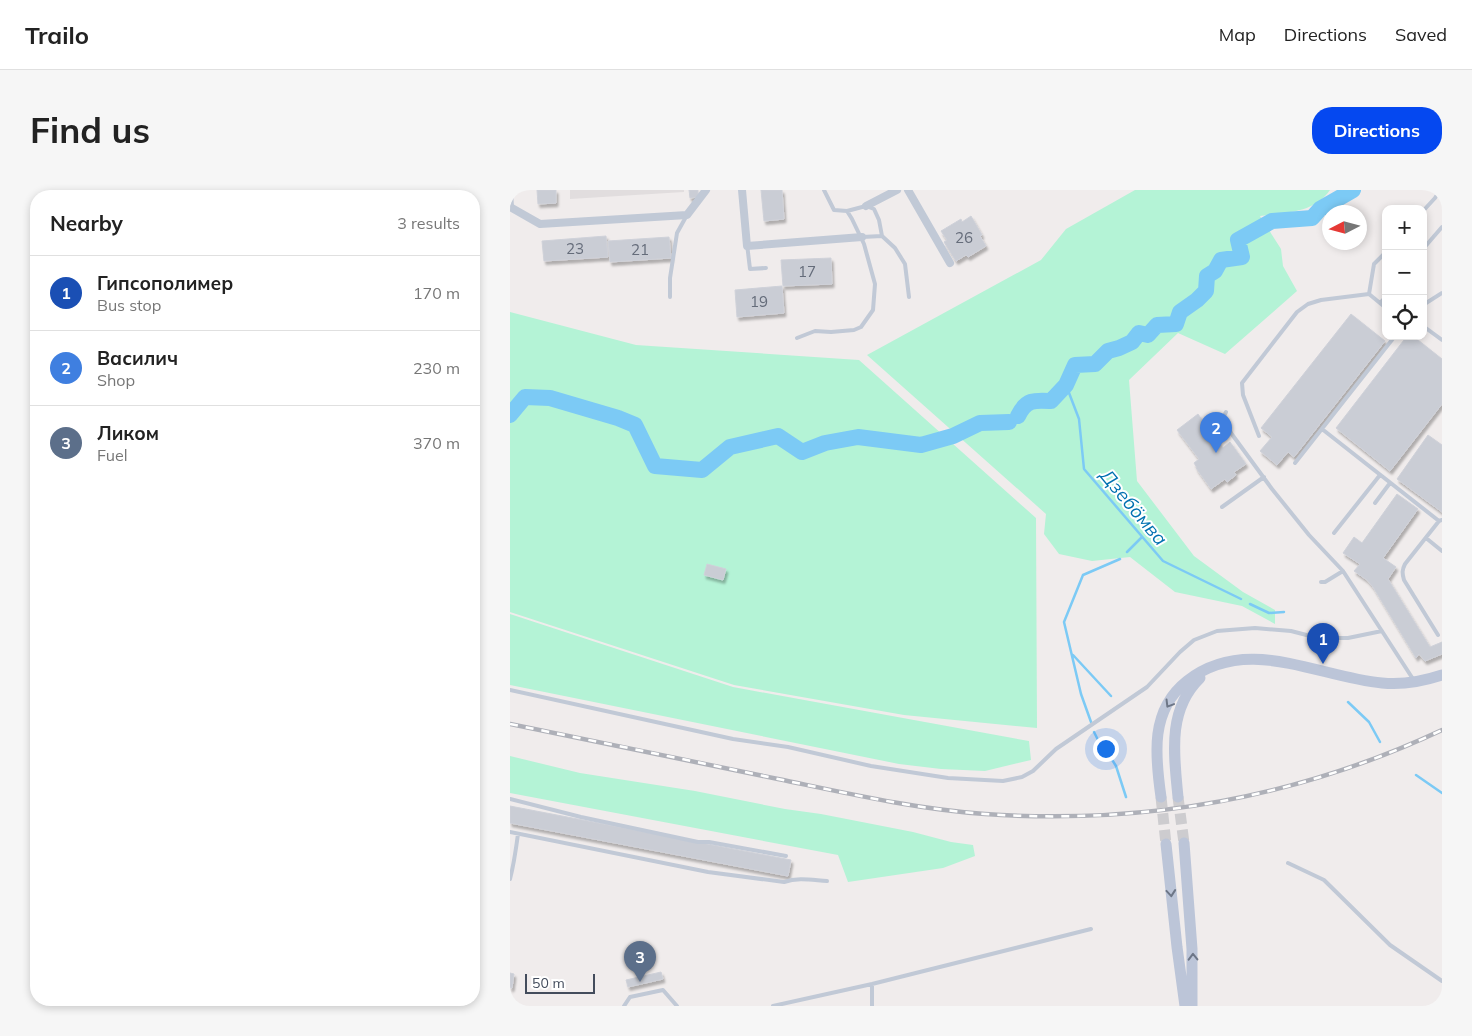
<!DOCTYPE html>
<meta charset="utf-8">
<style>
:root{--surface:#fff;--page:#f6f6f6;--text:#222;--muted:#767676;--line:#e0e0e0;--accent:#0548f0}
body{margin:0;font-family:Mulish,sans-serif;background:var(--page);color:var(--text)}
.controls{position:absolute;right:15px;top:15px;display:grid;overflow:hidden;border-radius:10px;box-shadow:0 2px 8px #0003}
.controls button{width:45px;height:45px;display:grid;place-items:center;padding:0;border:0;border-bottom:1px solid var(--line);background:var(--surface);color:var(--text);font:25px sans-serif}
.compass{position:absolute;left:812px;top:15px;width:45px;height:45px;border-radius:50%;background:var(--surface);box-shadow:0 2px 8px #0003;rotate:264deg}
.scale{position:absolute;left:15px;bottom:12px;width:70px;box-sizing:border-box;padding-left:5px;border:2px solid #434c5c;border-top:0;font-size:14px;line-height:18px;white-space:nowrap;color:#434c5c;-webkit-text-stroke:4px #fff;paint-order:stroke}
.you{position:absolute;left:595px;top:558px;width:18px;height:18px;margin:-12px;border:4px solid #fff;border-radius:50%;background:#1a73e8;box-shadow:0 0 0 8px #1a73e833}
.badge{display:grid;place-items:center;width:32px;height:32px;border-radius:50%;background:var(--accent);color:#fff;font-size:16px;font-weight:700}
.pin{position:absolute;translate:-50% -41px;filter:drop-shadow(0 1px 2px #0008)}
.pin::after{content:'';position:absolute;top:26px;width:18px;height:15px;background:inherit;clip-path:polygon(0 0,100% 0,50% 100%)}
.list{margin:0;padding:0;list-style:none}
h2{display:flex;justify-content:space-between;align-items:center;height:65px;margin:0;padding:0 20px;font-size:21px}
h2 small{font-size:16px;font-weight:400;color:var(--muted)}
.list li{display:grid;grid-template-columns:32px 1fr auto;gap:15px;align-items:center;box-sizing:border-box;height:75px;padding:0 20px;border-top:1px solid var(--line)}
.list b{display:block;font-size:19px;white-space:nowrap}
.list p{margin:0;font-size:16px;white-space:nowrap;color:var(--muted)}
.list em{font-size:16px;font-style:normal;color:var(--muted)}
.icon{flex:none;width:28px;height:28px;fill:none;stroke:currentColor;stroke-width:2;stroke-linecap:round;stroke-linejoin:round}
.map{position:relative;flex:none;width:932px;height:816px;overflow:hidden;border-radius:20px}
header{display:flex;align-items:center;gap:30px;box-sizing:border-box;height:70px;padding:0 25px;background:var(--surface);border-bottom:1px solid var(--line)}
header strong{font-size:24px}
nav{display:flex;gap:28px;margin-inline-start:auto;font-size:18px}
.intro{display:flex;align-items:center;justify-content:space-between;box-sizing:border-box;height:120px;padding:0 30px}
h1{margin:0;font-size:35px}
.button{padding:12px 22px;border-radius:20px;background:var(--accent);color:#fff;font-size:18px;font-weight:700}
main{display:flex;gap:30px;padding:0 30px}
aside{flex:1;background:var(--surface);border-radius:20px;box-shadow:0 2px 8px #0003}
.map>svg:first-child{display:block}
.education{fill:#e1ddde}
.green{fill:#b4f3d6}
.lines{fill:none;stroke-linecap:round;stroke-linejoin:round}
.stream{stroke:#7ccaf5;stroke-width:2.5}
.river{stroke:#7ccaf5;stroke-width:16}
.building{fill:#cacdd5;stroke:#cfd1d9;filter:url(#shadow)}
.secondary-tunnel{stroke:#cdcccf;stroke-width:11;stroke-dasharray:11 5.5;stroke-linecap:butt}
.service{stroke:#c1c9d6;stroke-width:4}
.minor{stroke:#c1c9d6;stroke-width:8}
.secondary{stroke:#bcc5d8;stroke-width:11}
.rail-casing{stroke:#aeb0b8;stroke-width:4.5}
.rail{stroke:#fff;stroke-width:2.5;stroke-dasharray:8;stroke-linecap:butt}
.oneway{stroke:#6d7687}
.labels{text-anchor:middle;stroke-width:4;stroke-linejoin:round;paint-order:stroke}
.number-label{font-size:15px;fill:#656c7a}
.water-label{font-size:19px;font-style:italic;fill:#0071b1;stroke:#fff}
</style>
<header>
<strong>Trailo</strong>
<nav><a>Map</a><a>Directions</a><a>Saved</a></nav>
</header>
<div class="intro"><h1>Find us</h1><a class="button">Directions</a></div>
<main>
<aside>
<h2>Nearby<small>3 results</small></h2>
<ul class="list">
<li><span class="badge" style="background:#1a4fb4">1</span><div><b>Гипсополимер</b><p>Bus stop</p></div><em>170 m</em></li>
<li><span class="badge" style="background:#3f7fe0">2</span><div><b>Василич</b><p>Shop</p></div><em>230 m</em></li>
<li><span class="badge" style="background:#5c6f8a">3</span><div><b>Ликом</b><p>Fuel</p></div><em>370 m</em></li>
</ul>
</aside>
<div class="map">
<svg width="932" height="816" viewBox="0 0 932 816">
<defs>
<filter id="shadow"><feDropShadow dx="2" dy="3.5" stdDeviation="1" flood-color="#0004"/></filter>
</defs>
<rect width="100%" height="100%" fill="#f0ecec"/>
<path class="education" d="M60 0H174V2L60 9Z"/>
<path class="green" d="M625 0H820C803 24 776 22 750 26L771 59 773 76 787 101 715 164 668 143 619 190 627 291 684 366 733 402 765 420V434L732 416 665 402 620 367 582 371 549 364 534 344 536 324 357 165 531 70 556 39Z
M0 122 126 155 349 170 526 328 527 538 394 525 224 495 0 422Z
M0 424 223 497 519 551 521 570 475 581 431 579 389 574 0 495Z
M0 566 70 583 185 601 275 619 311 624 403 642 441 652 463 655 465 666 433 678 338 692 328 665 0 603Z"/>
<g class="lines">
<path class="stream" d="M556 195 569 229 574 279 653 371 731 409
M617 362 632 347
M740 414 759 423 774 422
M563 465 601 506
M838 512 859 532 870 552
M581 532 571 504 554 432 573 385 610 369
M584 542 593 560 601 568 606 576 616 607
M906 585 932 603"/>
<path class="river" d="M0 225 15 207 40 208 108 228 125 235 145 276 192 280 220 257 268 246 292 262 315 253 348 247 411 255 443 246 470 233 499 232
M508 226C516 209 525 210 541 211L556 195 565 175 585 174 598 161 609 158 622 152 629 143 638 145 647 135 666 134 670 122 687 110 696 101 697 86 705 81 711 70 732 67 728 50 762 31 802 28 810 19 843 0"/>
</g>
<path class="building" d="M27 0H46V13L28 14Z
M179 0H188V7L180 8Z
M251 0H272L274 29 254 31Z
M461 26 472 45 470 46 476 56 458 67 456 65 446 71 434 52 437 50 431 41 451 29 452 32Z
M96 46 98 67 34 71 32 51Z
M159 47 161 68 100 72 98 51Z
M321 68 322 94 273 96 271 70Z
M272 96 274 123 227 127 225 100Z
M841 124 875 151 784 267 778 262 767 275 750 261 762 247 751 238Z
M897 146H903L932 169V214L880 281 826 238Z
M688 224 697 237 699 236 704 241 702 243 713 258 720 252 736 274 724 282 726 285 717 292 715 289 701 299 686 278H687L684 273 689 269 667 240Z
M918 245 932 255V322L887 289Z
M887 304 908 319 873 368 886 377 878 389 920 457 932 452V464L915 471 909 464 906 468 863 397 857 390 844 381 850 374 833 363 844 347 852 353Z
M197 374 216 379 213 390 194 385Z
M0 616 281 670 278 686 0 633Z
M151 782 153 789 118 797 116 790Z
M0 783 4 784 2 798H0Z"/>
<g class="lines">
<path class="secondary-tunnel" d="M651 607 656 654
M668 607 674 653"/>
<path class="service" d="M1 0 2 17
M337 21 356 16 364 19 369 30 372 46 385 58 395 74 399 107
M913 21 925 8 930 0
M352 47 372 46
M237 54 240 79 256 78
M913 59 932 37
M859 104 864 74 876 62
M160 107V88L167 43 177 25
M870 113 876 107
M913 115 932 103
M913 136 932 150
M287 148 305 141 321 142 344 140 351 137 363 120 365 94 354 54 342 29 337 21 324 20 314 0
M716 222 713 228 721 243 762 299 799 345 833 381 903 489
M812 239 929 331
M749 246 733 205 732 193 787 122 798 114 811 110 859 104 876 118
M785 273 885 146
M865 313 880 293
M712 317 754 287
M824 343 870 285
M916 348 932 361
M811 392H815L833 381
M928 445 894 390C892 383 892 380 895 374L929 331 932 330
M0 500 223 549 278 557 361 576 438 588 493 591 512 587 523 581 546 559 637 497 670 462 684 450 707 441 745 438 781 441 808 448H838L872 441
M0 609 71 627 188 652H199L276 666
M0 642 198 682 274 692C288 687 302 690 317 691
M778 673 814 690 880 755 932 791
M0 689C4 674 6 659 8 644
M114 816 120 807 153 800 167 816
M263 816 362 794 581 739
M362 816V794"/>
<path class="minor" d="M232 0 237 56 352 47
M398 0 440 73
M356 16 387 0
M0 17 30 34 177 25 196 0"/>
<path class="secondary" d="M651 607C645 565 640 520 677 491 737 444 807 487 872 493 891 495 914 491 932 485
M668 607C664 565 657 520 690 488
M674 653 682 759V816
M656 654 667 757 675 816"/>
<defs>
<path id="rail" d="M0 534C89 552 178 570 268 589 336 603 405 619 475 624 635 635 787 608 932 540"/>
</defs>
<use href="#rail" class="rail-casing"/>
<use href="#rail" class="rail"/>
</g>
<defs><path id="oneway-chevron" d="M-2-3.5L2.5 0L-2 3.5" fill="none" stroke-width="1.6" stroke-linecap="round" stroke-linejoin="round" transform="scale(1.25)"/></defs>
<g class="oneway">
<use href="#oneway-chevron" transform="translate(659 514) rotate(121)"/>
<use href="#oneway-chevron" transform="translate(661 703) rotate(85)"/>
<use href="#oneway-chevron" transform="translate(683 767) rotate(-91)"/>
</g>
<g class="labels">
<g class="number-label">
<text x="454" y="53">26</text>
<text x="65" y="64">23</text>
<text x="130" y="65">21</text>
<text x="297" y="87">17</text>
<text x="249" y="117">19</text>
</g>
<g class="water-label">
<text transform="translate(624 317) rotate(50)" y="7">Дзебӧмва</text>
</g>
</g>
</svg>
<div class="controls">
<button>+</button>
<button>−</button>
<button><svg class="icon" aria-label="locate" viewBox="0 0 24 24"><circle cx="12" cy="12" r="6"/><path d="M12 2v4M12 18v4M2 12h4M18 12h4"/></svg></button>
</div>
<svg class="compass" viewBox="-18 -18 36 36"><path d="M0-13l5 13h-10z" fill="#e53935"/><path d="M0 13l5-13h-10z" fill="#767676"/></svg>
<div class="scale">50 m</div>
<div class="you"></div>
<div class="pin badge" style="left:813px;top:474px;background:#1a4fb4">1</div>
<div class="pin badge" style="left:706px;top:263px;background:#3f7fe0">2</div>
<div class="pin badge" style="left:130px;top:792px;background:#5c6f8a">3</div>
</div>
</main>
